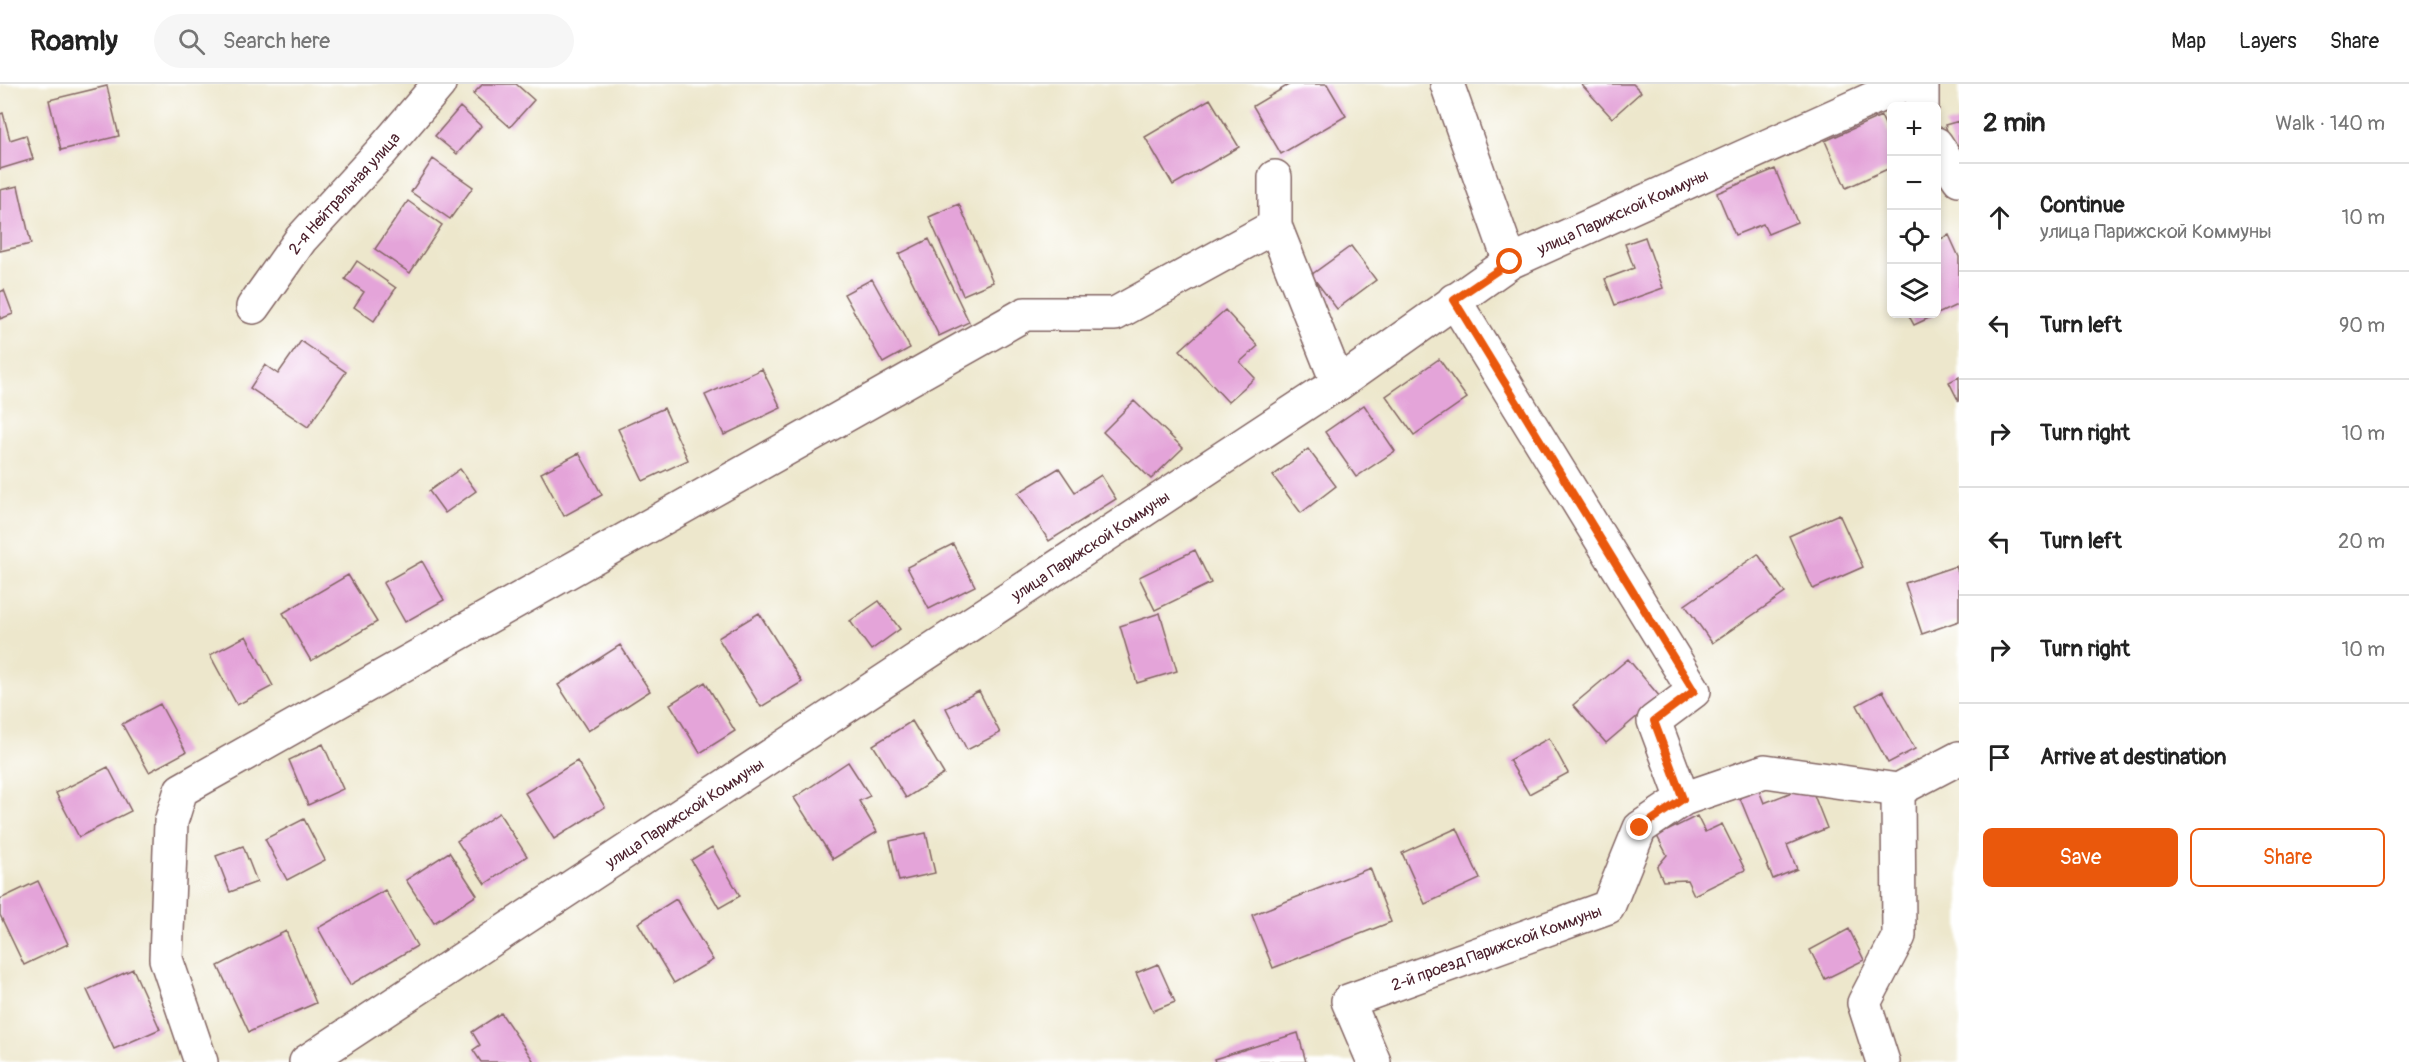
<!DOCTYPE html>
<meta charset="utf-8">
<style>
:root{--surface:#fff;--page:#f6f6f6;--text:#222;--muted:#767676;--line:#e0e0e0;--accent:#ea580c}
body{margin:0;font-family:Pangolin,sans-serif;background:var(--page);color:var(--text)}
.controls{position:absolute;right:18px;top:18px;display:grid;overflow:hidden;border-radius:9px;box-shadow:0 3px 9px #0003}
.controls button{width:54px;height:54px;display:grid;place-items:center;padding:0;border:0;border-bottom:2px solid var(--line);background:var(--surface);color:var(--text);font:30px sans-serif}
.stop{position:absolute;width:18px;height:18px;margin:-14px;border:4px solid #ea580c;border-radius:50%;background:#fff}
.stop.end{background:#ea580c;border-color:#fff;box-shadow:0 2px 6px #0008}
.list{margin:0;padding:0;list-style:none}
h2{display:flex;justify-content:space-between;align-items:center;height:78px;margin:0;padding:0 24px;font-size:26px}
h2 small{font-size:20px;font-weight:400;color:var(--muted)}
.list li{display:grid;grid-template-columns:39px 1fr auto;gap:18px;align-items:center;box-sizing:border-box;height:108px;padding:0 24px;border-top:2px solid var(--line)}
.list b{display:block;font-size:22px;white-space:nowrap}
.list p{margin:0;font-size:20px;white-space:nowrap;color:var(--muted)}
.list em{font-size:20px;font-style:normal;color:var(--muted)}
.actions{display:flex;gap:12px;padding:18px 24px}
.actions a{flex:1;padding:14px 0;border:2px solid var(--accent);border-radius:9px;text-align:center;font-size:21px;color:var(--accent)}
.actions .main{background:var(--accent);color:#fff}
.icon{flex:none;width:33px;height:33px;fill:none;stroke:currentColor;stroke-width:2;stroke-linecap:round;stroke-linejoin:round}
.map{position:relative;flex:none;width:1959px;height:978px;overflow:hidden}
header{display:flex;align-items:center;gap:36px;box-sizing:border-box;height:84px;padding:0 30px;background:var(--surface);border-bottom:2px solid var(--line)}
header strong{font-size:28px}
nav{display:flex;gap:33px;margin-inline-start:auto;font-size:21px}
.search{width:420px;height:54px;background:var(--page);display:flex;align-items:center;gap:15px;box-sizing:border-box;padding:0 21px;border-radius:33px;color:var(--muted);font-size:22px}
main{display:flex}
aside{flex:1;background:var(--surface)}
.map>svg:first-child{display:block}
.building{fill:#e4a4d9}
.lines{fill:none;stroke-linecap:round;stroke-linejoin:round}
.minor-casing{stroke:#836563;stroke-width:36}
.minor{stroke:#fff;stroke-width:33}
.route{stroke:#ea580c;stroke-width:8}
.labels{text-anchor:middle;stroke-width:5;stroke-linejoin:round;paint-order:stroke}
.street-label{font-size:16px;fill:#4a1f2b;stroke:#fff}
</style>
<header>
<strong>Roamly</strong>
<div class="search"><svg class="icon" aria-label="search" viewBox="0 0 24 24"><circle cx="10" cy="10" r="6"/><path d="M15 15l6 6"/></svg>Search here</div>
<nav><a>Map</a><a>Layers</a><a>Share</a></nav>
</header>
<main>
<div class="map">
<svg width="1959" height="978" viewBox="0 0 1959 978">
<rect width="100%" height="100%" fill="#fff"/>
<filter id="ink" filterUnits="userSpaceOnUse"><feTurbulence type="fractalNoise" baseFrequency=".0167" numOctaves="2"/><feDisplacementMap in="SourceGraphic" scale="12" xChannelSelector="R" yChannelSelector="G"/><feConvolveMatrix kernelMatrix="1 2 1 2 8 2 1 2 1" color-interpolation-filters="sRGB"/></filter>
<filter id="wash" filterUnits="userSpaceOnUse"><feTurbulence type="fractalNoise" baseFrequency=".008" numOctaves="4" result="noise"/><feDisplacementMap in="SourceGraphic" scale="24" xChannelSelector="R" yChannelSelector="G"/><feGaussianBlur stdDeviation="1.35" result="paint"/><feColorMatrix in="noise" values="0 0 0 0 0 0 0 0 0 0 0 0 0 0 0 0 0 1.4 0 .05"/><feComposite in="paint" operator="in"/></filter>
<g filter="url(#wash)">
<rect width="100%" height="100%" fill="#ede7cc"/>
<g id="blocks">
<path class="building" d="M483 0H516L534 16 510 43 473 10Z
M1290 0H1327L1346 32 1281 70 1253 22Z
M1581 0H1633L1641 8 1612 34Z
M107 2 119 52 61 66 49 16Z
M1210 15 1239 63 1173 101 1145 53Z
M460 23 481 42 457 70 435 52Z
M3 29 10 56 26 51 33 75 0 85V30Z
M1881 32 1892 55V83L1846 104 1825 57Z
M1959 37V80L1945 41Z
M433 75 473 103 450 135 411 108Z
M1775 85 1797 138 1768 150 1763 140 1735 151 1717 109Z
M18 102 31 160 0 167V106Z
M408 117 442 141 410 189 375 165Z
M959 120 993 198 963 211 929 133Z
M1949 151 1959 173V220L1914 241 1908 230H1936V157Z
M1645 153 1663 204 1615 221 1605 195 1634 184 1625 160Z
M929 155 969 238 939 252 899 170Z
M1351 162 1376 196 1337 225 1311 191Z
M357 177 396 204 374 237 354 223 364 208 345 195Z
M872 195 910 264 883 279 844 210Z
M4 206 13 230 0 235V208Z
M1225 226 1258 262 1240 278 1255 294 1228 318 1180 266Z
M301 257 346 288 308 343 250 304 265 281 278 290Z
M1439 275 1467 314 1414 351 1386 312Z
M762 285 781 324 724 351 705 311Z
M1959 293V318L1949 298Z
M1134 317 1183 364 1151 395 1103 348Z
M1364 321 1395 367 1356 393 1325 348Z
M664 324 688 376 643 397 618 345Z
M1308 365 1336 402 1301 429 1273 392Z
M579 369 602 411 564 432 541 389Z
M1059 384 1075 408 1101 391 1116 415 1049 457 1018 409Z
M460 385 476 407 445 429 429 407Z
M1839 430 1863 483 1813 505 1789 452Z
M953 460 975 502 929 525 907 483Z
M1195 466 1211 499 1155 526 1139 493Z
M1758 470 1785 509 1712 559 1685 521Z
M422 477 444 516 405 538 383 499Z
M1956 482 1959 491V537L1922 550 1905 499Z
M348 491 377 538 311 577 283 529Z
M879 517 900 545 871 566 850 537Z
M759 529 802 598 761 623 718 554Z
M1160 529 1177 587 1137 599 1120 542Z
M246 552 273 602 237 621 210 571Z
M620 561 650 607 588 647 558 601Z
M1628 575 1660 613 1606 659 1573 621Z
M705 598 735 647 700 669 670 620Z
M979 607 1000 649 967 666 946 624Z
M1883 607 1915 665 1888 679 1857 621Z
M160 620 186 668 149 688 122 640Z
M912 637 944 690 906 714 873 661Z
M1549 654 1568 689 1529 710 1509 676Z
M323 660 343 705 308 721 289 676Z
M577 677 605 723 554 755 525 709Z
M848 678 870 712 859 717 877 748 833 775 794 714Z
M108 683 131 727 79 753 56 709Z
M1810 701 1827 744 1787 761 1797 785 1773 795 1739 712 1758 704 1764 719Z
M499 729 527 772 485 800 457 757Z
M1697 732 1705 748 1722 740 1745 786 1694 811 1687 796 1663 797 1657 783 1667 771 1657 752Z
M304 735 325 776 287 796 265 755Z
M1457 744 1480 795 1425 820 1402 769Z
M926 749 935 789 899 797 890 757Z
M243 762 257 798 230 808 216 772Z
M712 763 740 812 719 824 691 776Z
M449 768 477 811 434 839 406 796Z
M1370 784 1391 838 1273 884 1252 831Z
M38 797 68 860 24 881 0 831V815Z
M385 806 417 862 350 901 318 844Z
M676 815 713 876 674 899 638 839Z
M1849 845 1864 876 1825 895 1810 866Z
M286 847 316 919 249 948 218 882Z
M1158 880 1175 918 1153 927 1136 889Z
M133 885 160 945 114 965 87 906Z
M501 929 533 976 530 978H481L473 966 480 961 472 948Z
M1298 949 1306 978H1215L1214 975Z"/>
</g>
</g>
<g filter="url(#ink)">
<use href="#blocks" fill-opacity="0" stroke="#836563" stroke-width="1.5"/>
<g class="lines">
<defs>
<g id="minor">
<path d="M1447 0 1510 178"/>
<path d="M1922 0V22"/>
<path d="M1936 60 1959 95"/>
<path d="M1275 142 1338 300"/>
<path d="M1454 216 1694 607 1654 637 1683 715"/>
<path id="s1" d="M253 223 301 155 381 68 439 0"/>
<path d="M201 978 166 875 171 738 181 706 1025 230H1115L1275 142V93"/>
<path id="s2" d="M306 978 1317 312 1338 300 1510 178 1905 0"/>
<path id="s3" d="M1374 978 1348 917 1608 823 1640 744 1683 715 1765 687 1898 706 1959 674"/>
<path d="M1883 978 1864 919 1899 852 1898 706"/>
</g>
</defs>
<use href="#minor" class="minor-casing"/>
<use href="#minor" class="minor"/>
</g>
</g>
<g class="lines" filter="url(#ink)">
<path class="route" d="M1510 178 1454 216 1694 607 1654 637 1683 715 1640 744"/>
</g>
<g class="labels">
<g class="street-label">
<text dy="6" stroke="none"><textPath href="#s1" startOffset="146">2-я Нейтральная улица</textPath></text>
<text dy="6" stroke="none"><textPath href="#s2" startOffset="1569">улица Парижской Коммуны</textPath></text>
<text dy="6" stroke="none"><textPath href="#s2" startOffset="939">улица Парижской Коммуны</textPath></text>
<text dy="6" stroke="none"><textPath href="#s2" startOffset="453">улица Парижской Коммуны</textPath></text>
<text dy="6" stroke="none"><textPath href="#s3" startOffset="224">2-й проезд Парижской Коммуны</textPath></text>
</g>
</g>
</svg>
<div class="controls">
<button>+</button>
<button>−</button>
<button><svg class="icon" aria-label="locate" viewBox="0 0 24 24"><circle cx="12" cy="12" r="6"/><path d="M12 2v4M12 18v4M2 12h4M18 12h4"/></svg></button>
<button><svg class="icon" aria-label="layers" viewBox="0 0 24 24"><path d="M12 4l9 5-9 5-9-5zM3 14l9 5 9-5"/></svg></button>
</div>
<div class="stop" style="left:1510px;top:178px"></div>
<div class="stop end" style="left:1640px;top:744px"></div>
</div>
<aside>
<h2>2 min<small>Walk · 140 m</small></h2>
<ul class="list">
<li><svg class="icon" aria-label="ahead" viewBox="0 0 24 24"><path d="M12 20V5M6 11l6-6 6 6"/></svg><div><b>Continue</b><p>улица Парижской Коммуны</p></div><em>10 m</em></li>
<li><svg class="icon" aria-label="left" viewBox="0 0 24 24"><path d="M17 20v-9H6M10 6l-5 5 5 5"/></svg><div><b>Turn left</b></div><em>90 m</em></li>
<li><svg class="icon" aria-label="right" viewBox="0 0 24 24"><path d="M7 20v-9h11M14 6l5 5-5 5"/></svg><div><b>Turn right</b></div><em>10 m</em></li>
<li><svg class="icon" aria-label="left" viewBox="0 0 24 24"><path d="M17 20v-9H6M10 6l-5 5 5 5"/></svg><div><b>Turn left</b></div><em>20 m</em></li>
<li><svg class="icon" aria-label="right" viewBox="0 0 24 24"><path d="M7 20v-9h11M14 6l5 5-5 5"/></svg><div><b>Turn right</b></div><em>10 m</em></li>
<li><svg class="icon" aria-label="arrive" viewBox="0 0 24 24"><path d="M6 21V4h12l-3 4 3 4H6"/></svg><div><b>Arrive at destination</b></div></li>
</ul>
<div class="actions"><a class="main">Save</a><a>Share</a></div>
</aside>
</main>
